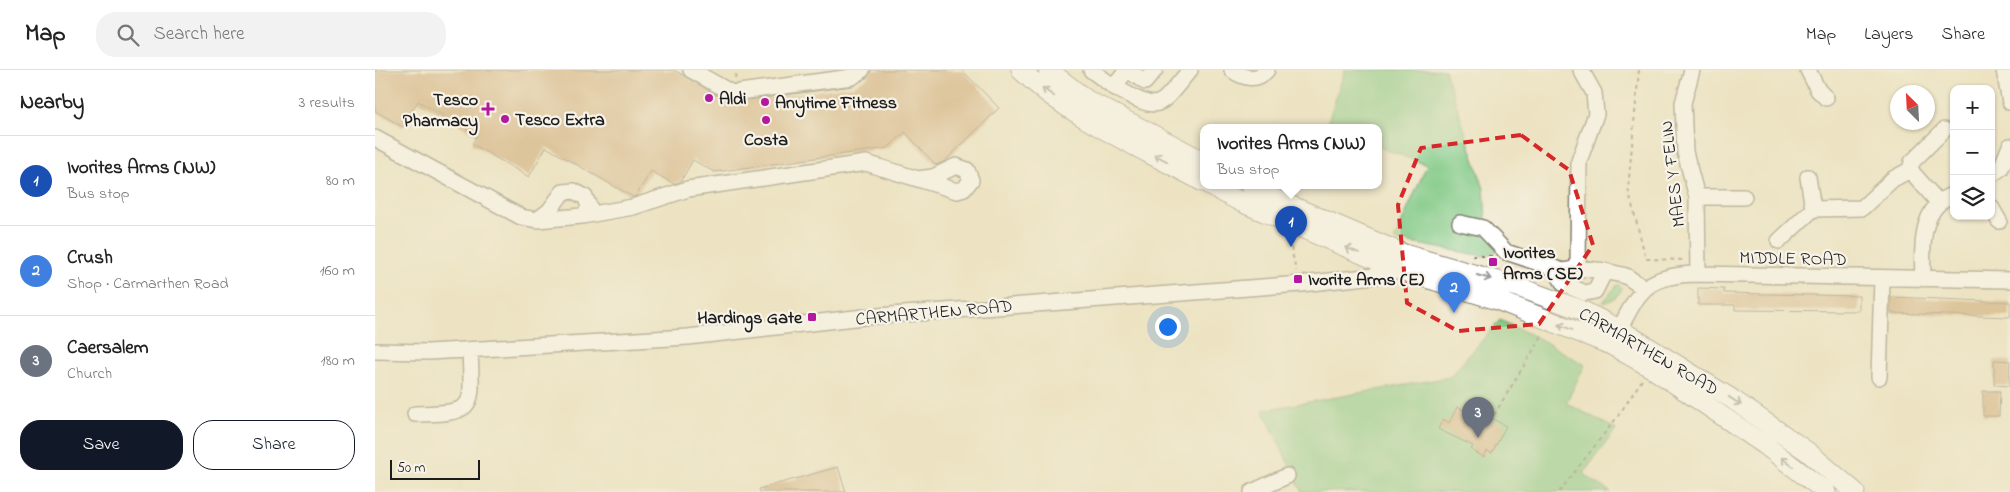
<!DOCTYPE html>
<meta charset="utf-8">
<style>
:root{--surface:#fff;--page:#f2f2f2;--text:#222;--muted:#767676;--line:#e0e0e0;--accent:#111827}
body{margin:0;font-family:"Indie Flower",sans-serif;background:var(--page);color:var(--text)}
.controls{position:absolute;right:15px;top:15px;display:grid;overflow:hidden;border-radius:10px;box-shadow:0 1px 4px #0004}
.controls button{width:45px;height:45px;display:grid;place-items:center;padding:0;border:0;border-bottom:1px solid var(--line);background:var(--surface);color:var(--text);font:25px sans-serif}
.compass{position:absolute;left:1515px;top:15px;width:45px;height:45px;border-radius:50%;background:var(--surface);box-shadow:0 1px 4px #0004;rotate:336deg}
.scale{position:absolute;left:15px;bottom:12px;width:90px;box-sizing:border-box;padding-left:5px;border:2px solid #1c1c1c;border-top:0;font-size:14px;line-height:18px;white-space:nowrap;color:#1c1c1c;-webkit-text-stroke:4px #f7f3e8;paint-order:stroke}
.you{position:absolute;left:792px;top:256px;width:18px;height:18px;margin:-12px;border:4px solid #fff;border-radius:50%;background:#1a73e8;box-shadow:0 0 0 8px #1a73e833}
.badge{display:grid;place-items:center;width:32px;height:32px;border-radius:50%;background:var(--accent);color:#fff;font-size:16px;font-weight:700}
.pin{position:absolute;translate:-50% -41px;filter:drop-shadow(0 1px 2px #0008)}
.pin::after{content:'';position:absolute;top:26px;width:18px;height:15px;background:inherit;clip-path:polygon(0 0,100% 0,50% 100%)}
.popup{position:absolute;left:825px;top:54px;width:182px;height:65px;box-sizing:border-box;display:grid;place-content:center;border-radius:10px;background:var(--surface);filter:drop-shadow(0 1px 4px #0005);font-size:16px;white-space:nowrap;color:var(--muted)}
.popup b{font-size:19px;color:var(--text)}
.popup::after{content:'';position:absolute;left:50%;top:100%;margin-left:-10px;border:10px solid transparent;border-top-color:var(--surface)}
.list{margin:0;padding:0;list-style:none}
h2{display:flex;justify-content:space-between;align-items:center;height:65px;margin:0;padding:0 20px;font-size:21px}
h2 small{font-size:16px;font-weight:400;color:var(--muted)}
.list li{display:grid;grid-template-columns:32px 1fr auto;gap:15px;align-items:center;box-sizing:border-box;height:90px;padding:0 20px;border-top:1px solid var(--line)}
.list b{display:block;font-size:19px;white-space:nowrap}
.list p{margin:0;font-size:16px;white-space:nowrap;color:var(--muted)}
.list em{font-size:16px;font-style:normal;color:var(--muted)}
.actions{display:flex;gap:10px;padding:15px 20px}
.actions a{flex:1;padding:11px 0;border:1px solid var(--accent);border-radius:20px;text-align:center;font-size:18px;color:var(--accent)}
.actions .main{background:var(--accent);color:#fff}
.icon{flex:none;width:28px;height:28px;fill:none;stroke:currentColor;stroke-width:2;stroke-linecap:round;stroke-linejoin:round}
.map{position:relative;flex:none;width:1635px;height:422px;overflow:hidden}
header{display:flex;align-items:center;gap:30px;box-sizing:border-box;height:70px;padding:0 25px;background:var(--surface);border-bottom:1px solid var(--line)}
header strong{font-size:24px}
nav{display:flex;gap:28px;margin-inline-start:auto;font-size:18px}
.search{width:350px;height:45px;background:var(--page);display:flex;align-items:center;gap:12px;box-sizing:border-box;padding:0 18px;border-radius:20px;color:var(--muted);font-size:19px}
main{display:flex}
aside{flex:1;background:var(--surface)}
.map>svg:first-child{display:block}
.green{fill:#81ca87;stroke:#4e7352}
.building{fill:#cb9f6c}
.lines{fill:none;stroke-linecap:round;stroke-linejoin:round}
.minor-casing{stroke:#848070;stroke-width:18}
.major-casing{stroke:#848070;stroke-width:21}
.path{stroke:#848070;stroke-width:2;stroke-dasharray:4 4;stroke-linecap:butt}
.minor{stroke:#fff;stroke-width:15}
.major{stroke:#fff;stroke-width:19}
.oneway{stroke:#999}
.marked{fill:none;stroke:#d62828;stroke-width:4;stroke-dasharray:10 6;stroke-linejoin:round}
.poi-dot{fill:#b5179e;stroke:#f7f3e8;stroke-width:2}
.labels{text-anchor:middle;stroke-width:4.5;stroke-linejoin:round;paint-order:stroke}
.poi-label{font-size:18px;font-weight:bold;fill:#1c1c1c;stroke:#f7f3e8;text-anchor:start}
.street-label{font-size:18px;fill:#1c1c1c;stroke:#f7f3e8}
</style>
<header>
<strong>Map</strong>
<div class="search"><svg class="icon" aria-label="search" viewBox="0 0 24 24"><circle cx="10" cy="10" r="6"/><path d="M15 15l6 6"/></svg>Search here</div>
<nav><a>Map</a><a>Layers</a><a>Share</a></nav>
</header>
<main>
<aside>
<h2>Nearby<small>3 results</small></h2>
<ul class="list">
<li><span class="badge" style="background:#1a4fb4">1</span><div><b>Ivorites Arms (NW)</b><p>Bus stop</p></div><em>80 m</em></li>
<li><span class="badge" style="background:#3f7fe0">2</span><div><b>Crush</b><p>Shop · Carmarthen Road</p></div><em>160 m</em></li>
<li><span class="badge" style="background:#6b7280">3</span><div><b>Caersalem</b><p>Church</p></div><em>180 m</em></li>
</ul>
<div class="actions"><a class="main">Save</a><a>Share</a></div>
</aside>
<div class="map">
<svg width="1635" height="422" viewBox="0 0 1635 422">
<rect width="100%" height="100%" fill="#f7f3e8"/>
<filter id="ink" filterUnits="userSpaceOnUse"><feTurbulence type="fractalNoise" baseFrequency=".02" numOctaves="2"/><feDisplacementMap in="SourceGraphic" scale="10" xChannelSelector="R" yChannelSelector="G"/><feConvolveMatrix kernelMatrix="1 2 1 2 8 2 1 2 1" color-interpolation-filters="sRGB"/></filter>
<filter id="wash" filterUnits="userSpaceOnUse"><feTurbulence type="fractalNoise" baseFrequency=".0096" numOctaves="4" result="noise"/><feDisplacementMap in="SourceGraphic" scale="20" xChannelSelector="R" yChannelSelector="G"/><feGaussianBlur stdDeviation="1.12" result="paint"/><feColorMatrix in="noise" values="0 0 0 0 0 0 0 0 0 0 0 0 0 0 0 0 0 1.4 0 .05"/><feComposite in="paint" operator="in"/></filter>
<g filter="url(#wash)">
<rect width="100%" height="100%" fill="#ede3c3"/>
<path class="green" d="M970 0H1070L1109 119 1111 149 1132 177 1109 186 1019 170 1052 95 1004 77V58H951Z
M1243 214 1247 218C1244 226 1237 232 1228 232Z
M1125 250 1165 269 1210 295 1191 333 1241 359 1208 404 1236 422H927L888 340 1075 307Z"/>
<g id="blocks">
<path class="building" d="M0 0H299L352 31 358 32 478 16 493 7 496 0H587L624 38 570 91 561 95 530 62 513 78 339 102 318 90 306 111 299 114 276 101 261 126 258 127 171 77 154 107 97 74 102 65 43 31 28 57 0 41Z
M1323 218 1349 219V223L1484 226V241L1360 240V235H1323Z
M1516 227 1635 232V247L1516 243Z
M1619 290 1635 291 1634 316 1619 315Z
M1608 321H1625L1624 346H1608Z
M1082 337 1104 348 1106 343 1131 356 1117 383 1112 381 1109 387 1096 380 1098 376 1063 359 1068 349 1074 353Z
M463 397 471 422H385L384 419Z"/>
</g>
</g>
<g filter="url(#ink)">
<use href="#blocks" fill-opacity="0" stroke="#848070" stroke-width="1"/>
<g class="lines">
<defs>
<path id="minor" d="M316 0 357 23 477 7 487 0
M716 0 739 17 752 0
M753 0 770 12 780 0
M857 0C868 8 882 12 892 0
M1317 0 1308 33 1310 82 1322 127 1323 204
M1433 0 1443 20 1451 28
M1629 0 1635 32
M739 17C787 43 781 40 815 0
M0 68 146 147 162 150 174 141 188 122 199 121 210 127 215 138 207 146
M1535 100 1537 92 1569 60
M1535 100 1563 132
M1616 105 1626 98 1635 76
M1433 107 1438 139
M1322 127H1369
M1616 137 1624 151
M162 150 207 146 258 137 313 119 491 93 582 121 589 119 596 110 592 100 581 96 558 107 543 109
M1085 153 1108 158 1131 182 1188 201 1203 198 1230 201 1220 221 1210 223 1189 214 1185 207 1188 201
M1404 171 1438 139 1487 138 1518 109 1535 100
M1203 198 1204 91 1221 44 1219 23 1206 0
M1230 201 1251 206 1269 218
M1548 209C1547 178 1544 137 1579 124
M1239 269C1264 224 1265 205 1323 204L1635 210
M0 281 53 282 313 267 489 247 926 214 1000 206 1022 199 1024 194
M1504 307 1507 209
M40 344C103 343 97 339 95 280
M877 422 912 406"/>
<path id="major" d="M646 0C694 48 769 79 828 112
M673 0 712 30 828 91
M836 116 866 132 1022 199 1122 230 1236 275 1275 297 1390 375 1451 422
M875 116 905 131 1029 184 1143 217 1206 240 1244 259 1357 329 1433 382 1480 422"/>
</defs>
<use href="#minor" class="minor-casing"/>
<use href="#major" class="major-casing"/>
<path class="path" d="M1264 0 1253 119 1271 189 1310 190
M360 8 362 0
M916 177 921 201
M1097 186H1117
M1119 345 1168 264
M1184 422 1243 346 1267 310"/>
<use href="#minor" class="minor"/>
<use href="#major" class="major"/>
</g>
<defs><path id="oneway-shaft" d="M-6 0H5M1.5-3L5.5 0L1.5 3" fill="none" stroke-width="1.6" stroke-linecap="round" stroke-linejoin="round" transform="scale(1.25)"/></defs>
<g class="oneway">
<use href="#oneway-shaft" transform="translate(673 22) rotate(-145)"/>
<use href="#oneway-shaft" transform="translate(786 88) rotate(-152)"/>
<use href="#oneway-shaft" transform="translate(977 180) rotate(-158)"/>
<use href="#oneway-shaft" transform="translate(1109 207) rotate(16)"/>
<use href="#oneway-shaft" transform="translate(1190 257) rotate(-158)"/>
<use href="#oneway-shaft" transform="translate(1360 331) rotate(34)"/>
<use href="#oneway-shaft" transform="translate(1412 392) rotate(-143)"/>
</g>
</g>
<path d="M0 0H1635V422H0ZM1146 65 1194 100 1218 175 1164 254 1083 261 1032 233 1023 135 1046 78Z" fill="#ede3c3" fill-opacity=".55" fill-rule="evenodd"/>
<path class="marked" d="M1146 65 1194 100 1218 175 1164 254 1083 261 1032 233 1023 135 1046 78Z"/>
<g class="poi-dot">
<circle cx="334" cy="28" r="5"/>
<circle cx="390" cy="32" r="5"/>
<path d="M110.5 31.5h5v5h5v5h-5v5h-5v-5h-5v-5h5z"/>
<circle cx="130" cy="49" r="5"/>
<circle cx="391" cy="50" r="5"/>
<rect x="1113" y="187" width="10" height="10" rx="2.5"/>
<rect x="918" y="204" width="10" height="10" rx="2.5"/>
<rect x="432" y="242" width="10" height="10" rx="2.5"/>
</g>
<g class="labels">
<g class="poi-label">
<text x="344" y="34">Aldi</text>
<text x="103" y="35" text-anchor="end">Tesco<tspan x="103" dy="21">Pharmacy</tspan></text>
<text x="400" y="38">Anytime Fitness</text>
<text x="140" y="55">Tesco Extra</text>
<text x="391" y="75" text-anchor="middle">Costa</text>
<text x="1128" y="188">Ivorites<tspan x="1128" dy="21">Arms (SE)</tspan></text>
<text x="933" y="215">Ivorite Arms (E)</text>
<text x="427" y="253" text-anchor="end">Hardings Gate</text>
</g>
<g class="street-label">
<text transform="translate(1297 104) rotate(-97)" y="6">MAES Y FELIN</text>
<text transform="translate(1418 188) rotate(1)" y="6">MIDDLE ROAD</text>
<text transform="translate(559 242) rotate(-5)" y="6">CARMARTHEN ROAD</text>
<text transform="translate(1274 281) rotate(30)" y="6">CARMARTHEN ROAD</text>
</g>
</g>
</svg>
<div class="controls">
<button>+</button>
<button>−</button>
<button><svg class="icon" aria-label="layers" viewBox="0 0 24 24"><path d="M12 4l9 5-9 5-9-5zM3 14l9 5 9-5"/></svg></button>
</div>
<svg class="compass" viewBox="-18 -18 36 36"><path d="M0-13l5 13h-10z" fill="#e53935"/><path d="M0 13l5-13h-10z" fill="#767676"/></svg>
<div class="scale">50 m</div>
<div class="you"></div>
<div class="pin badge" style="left:916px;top:177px;background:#1a4fb4">1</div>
<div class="popup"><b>Ivorites Arms (NW)</b>Bus stop</div>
<div class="pin badge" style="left:1079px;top:243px;background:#3f7fe0">2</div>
<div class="pin badge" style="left:1103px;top:368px;background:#6b7280">3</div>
</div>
</main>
